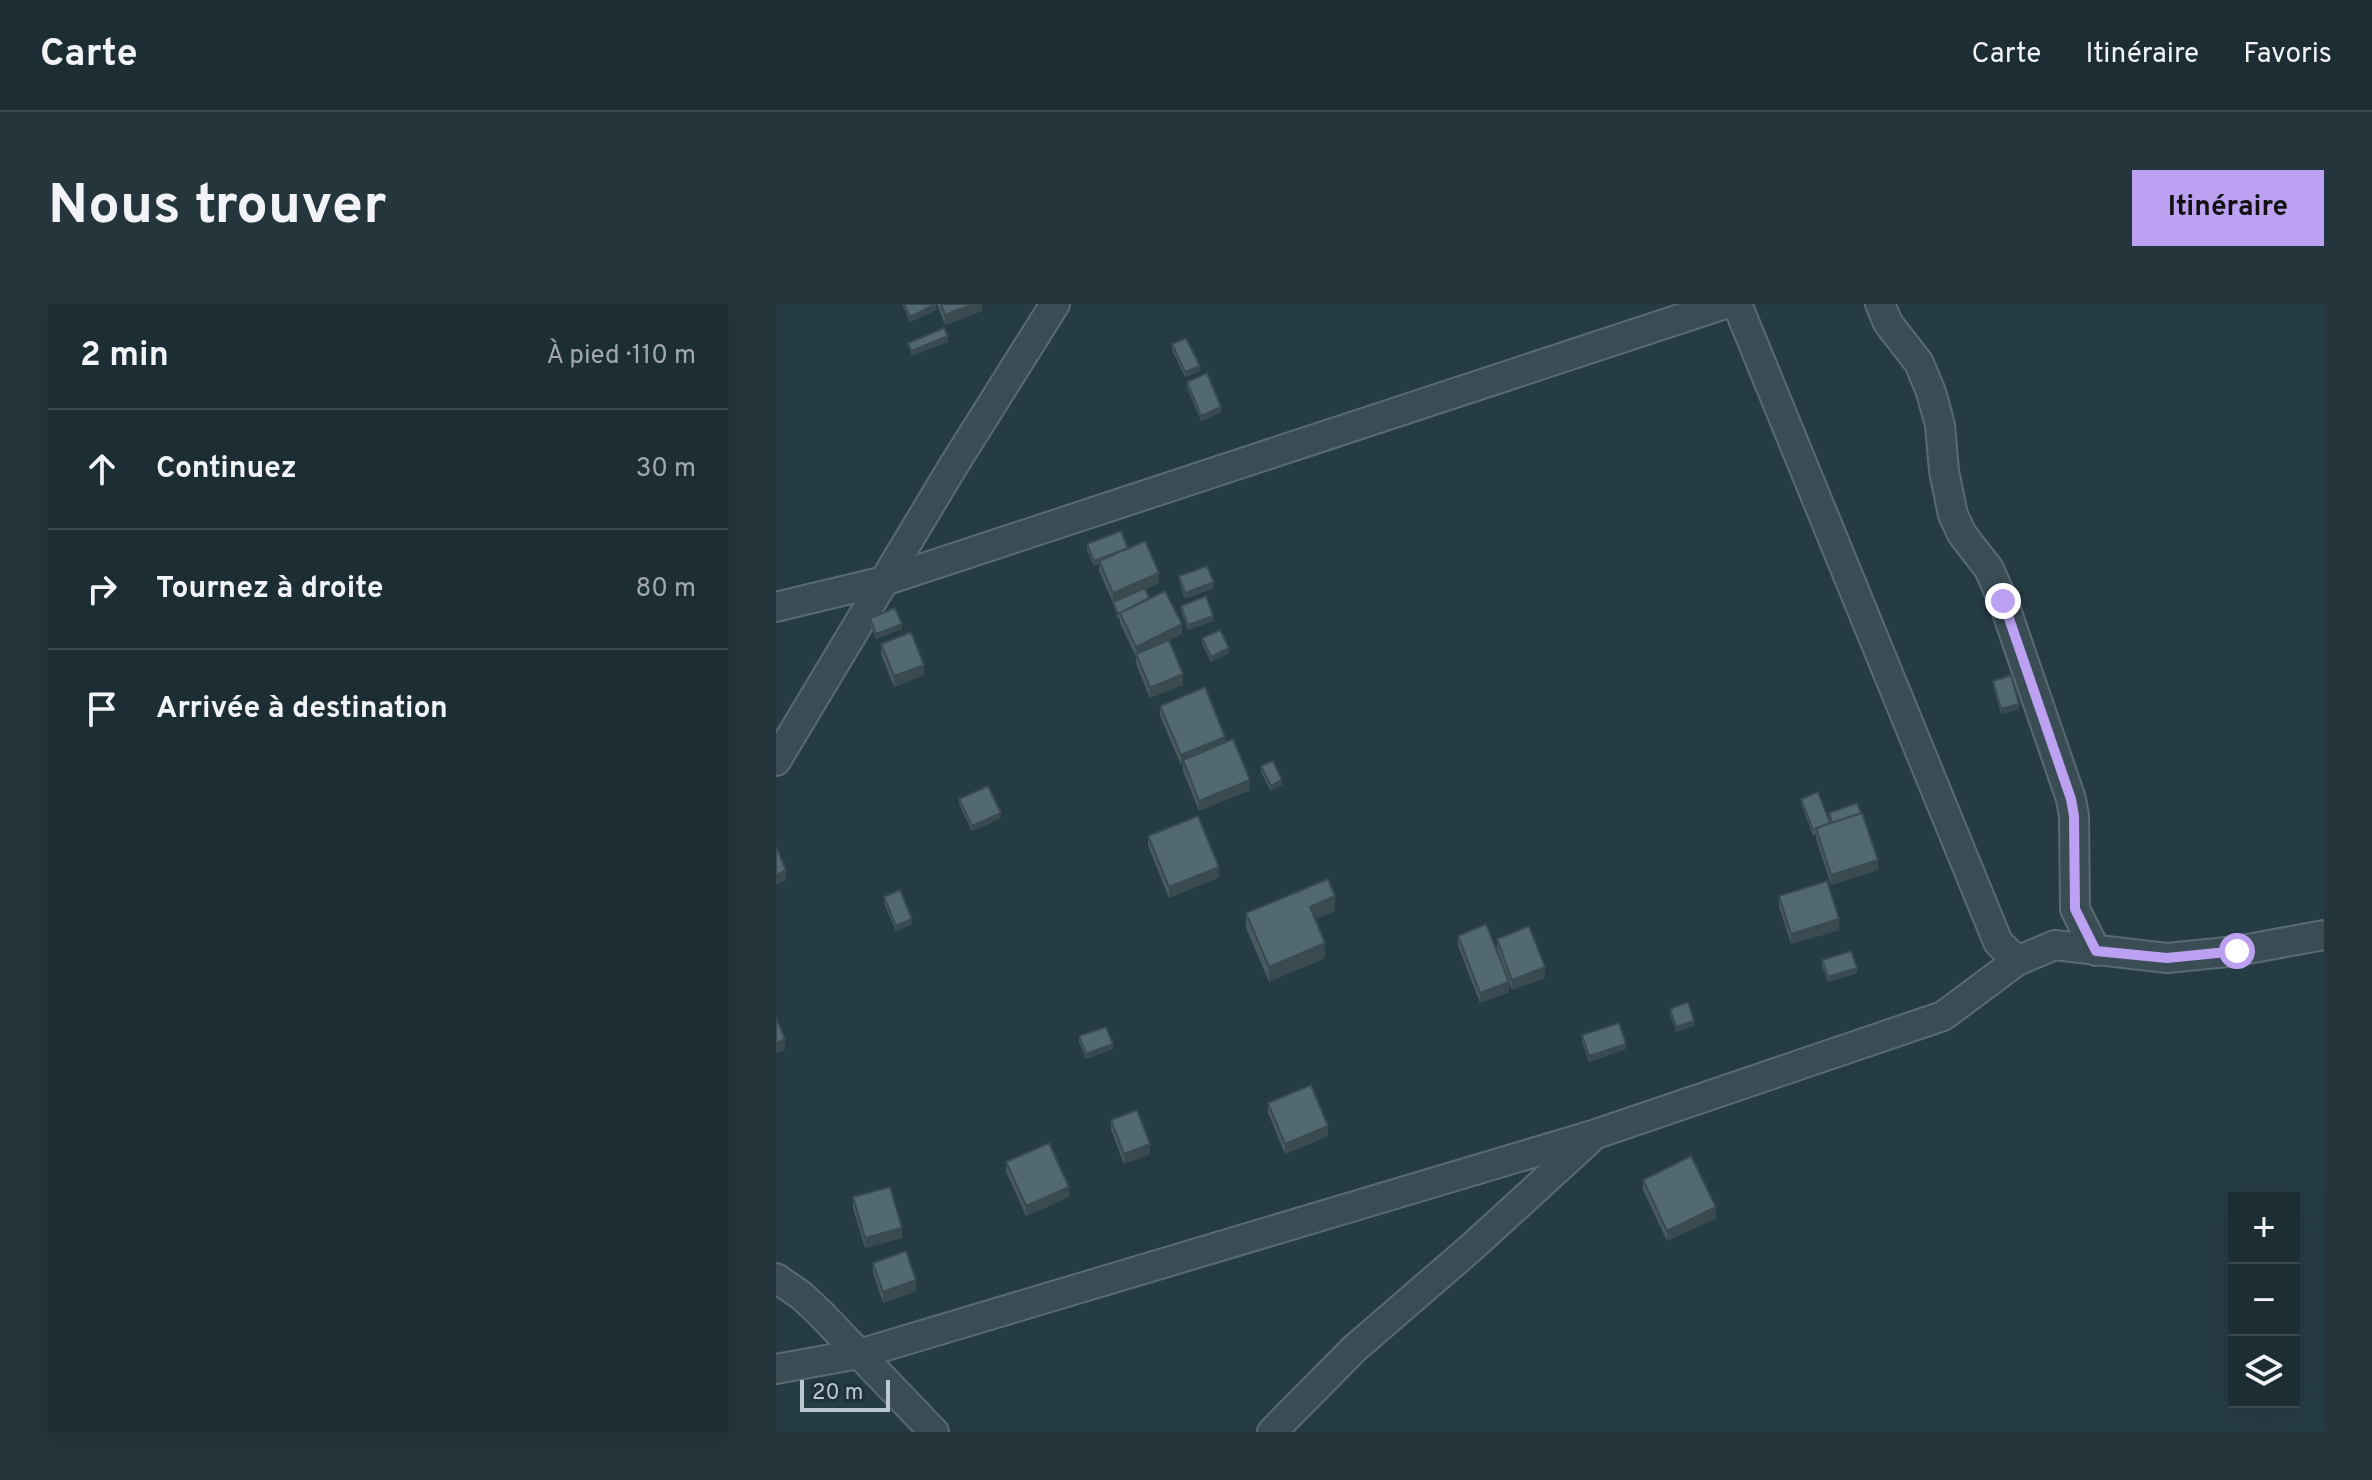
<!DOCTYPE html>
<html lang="fr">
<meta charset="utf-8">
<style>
:root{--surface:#1c2d34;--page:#25353c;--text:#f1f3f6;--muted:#a0a8ac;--line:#3a494f;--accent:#bca0f2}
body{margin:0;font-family:Overpass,sans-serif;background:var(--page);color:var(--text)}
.controls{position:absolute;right:24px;bottom:24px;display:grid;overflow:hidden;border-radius:0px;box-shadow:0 8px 32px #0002}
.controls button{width:72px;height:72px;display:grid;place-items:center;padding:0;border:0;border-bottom:2px solid var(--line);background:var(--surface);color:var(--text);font:40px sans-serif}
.scale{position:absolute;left:24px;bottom:20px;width:90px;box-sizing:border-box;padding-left:8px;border:4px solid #b9c7ce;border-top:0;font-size:22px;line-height:28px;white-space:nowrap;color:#b9c7ce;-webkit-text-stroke:6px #1f323a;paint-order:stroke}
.stop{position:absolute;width:24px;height:24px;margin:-18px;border:6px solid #bca0f2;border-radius:50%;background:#fff}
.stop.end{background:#bca0f2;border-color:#fff;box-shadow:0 2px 8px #0008}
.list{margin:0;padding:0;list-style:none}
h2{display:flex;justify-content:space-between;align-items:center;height:104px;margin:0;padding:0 32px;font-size:34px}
h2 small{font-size:26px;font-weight:400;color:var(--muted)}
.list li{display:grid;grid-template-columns:52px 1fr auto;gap:24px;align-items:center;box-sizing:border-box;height:120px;padding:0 32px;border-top:2px solid var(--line)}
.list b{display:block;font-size:30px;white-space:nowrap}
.list em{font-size:26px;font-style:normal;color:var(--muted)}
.icon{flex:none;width:44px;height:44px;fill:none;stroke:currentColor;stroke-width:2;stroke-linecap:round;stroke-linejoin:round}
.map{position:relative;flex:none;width:1548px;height:1128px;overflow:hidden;border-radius:0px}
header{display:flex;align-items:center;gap:48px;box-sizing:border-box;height:112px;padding:0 40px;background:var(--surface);border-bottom:2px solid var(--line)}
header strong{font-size:38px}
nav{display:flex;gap:44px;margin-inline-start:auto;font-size:28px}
.intro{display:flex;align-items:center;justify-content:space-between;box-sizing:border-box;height:192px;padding:0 48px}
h1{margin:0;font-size:56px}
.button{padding:20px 36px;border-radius:0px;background:var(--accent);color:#111;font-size:28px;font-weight:700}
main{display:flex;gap:48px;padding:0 48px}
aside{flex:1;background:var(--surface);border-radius:0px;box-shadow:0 8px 32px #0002}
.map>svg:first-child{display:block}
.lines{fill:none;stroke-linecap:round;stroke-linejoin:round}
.street-casing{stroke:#596a72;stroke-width:32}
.street{stroke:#3b4d54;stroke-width:28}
.wall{fill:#475a62}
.shaded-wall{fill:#394a50}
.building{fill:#526972;stroke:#394a50;stroke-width:2}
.route{stroke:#bca0f2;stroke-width:10}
</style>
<header>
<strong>Carte</strong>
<nav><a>Carte</a><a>Itinéraire</a><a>Favoris</a></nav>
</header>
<div class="intro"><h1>Nous trouver</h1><a class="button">Itinéraire</a></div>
<main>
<aside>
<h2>2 min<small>À pied · 110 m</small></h2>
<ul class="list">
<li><svg class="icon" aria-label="ahead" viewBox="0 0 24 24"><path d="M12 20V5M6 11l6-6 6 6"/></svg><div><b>Continuez</b></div><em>30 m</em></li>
<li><svg class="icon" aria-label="right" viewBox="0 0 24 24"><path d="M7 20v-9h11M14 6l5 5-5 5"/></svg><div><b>Tournez à droite</b></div><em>80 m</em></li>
<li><svg class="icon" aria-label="arrive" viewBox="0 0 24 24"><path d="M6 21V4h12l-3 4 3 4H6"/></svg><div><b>Arrivée à destination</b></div></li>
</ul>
</aside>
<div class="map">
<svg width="1548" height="1128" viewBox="0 0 1548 1128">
<rect width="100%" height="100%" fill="#263c45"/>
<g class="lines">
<defs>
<path id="street" d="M961 0 1222 638 1241 657
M1104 0 1112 19 1143 59 1155 88 1164 121 1168 167 1177 211 1186 230 1213 265 1227 297 1295 495 1298 512 1299 605 1320 647
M0 303 108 277 949 0
M0 457 176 164 279 0
M0 974 26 992 45 1010 158 1128
M0 1065 83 1050 820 830 1167 712 1241 657 1279 641 1391 654 1461 647 1548 631
M496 1128 578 1045 696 943 813 836"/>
</defs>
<use href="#street" class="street-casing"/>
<use href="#street" class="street"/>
</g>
<path class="wall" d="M126 0H160V6L134 18Z
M161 0H206V7L169 21Z
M396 40 424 67 409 73 396 46Z
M411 78 445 108 425 117 411 83Z
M311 240 352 244 383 279 369 285 373 294 406 330 393 336 407 381 374 394 360 360V353L344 319V314L342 315 337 299 323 267V260L318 262 311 246Z
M403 272 438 284 409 295 403 277Z
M405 302 437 317 412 326 405 307Z
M94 314 126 325 100 335 94 320Z
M426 334 453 349 435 358 426 339Z
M105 340 148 371 118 383 105 350Z
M1217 377 1243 405 1225 410 1217 382Z
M384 402 449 439 474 486 423 507 407 467V460L405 461 384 412Z
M485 462 506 481 495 487 485 468Z
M183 495 225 514 196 527 183 500Z
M1025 495 1054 519 1053 509 1102 566 1055 581 1040 535V530L1037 531 1025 500Z
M372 532 443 573 393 594 372 542Z
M1003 592 1063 626 1015 640 1003 602Z
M108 593 136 620 120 627 108 599Z
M559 607 539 615 549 654 493 678 470 624V609Z
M682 632 733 688 704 699 682 642Z
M721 635 769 674 736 686 721 645Z
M1046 656 1081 669 1052 678 1046 662Z
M894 705 918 722 900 728 894 710Z
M806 731 850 745 813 758 806 737Z
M303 732 337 745 310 755 303 738Z
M492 799 552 832 509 850 492 809Z
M335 816 374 850 348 860 335 826Z
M230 858 293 893 250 912 230 868Z
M867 876 940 914 891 937 867 886Z
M77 893 126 934 89 944 77 904Z
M97 959 140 987 107 999 97 969Z"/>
<path class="shaded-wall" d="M160 0V6L134 18V13Z
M197 0H206V7L169 21V11Z
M172 32V38L135 52V47Z
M424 62V67L409 73V68Z
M445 103V108L425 117V112Z
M352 244 323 257V260L318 262V257Z
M383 269V279L337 299V289Z
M438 278V284L409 295V289Z
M437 312V317L412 326V321Z
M126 320V325L100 335V330Z
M406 320V330L361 352 360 343Z
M453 344V349L435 358V353Z
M148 361V371L118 383V372Z
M407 370V381L374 394V384Z
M1243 400V405L1225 410V405Z
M449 433V443L407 456V460L405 461V451Z
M474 476V486L423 507V497Z
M506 476V481L495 487V482Z
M225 509V514L196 527V522Z
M1102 556V566L1055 581V571Z
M443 563V573L393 594V583Z
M10 566V576L0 581V571Z
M559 592V607L534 618V603Z
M136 615V620L120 627V622Z
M1063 615V626L1015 640V630Z
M549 639V654L493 678V663Z
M769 663V674L736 686V676Z
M1081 664V669L1052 678V673Z
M733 678V688L704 699V689Z
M918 717V722L900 728V723Z
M9 735V746L0 749V739Z
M337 740V745L310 755V750Z
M850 740V745L813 758V752Z
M552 822V832L509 850V840Z
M374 840V850L348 860V850Z
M293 883V893L250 912V902Z
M940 903V914L891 937V927Z
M126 924V934L89 944V934Z
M140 976V987L107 999V988Z"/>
<path class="building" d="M128 0H160L134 13Z
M165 0H197L169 11Z
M168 24 172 32 135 47 132 39Z
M410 34 424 62 409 68 396 40Z
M431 69 445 103 425 112 411 78Z
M345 227 352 244 318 257 311 240Z
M369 237 383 269 337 289 323 257Z
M431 262 438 278 409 289 403 272Z
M369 284 373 294 342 310 337 298Z
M389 287 406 320 360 343 344 309Z
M430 292 437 312 412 321 405 302Z
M119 304 126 320 100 330 94 314Z
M444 326 453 344 435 353 426 334Z
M135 328 148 361 118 372 105 340Z
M393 336 407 370 374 384 360 350Z
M1235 371 1243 400 1225 405 1217 377Z
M429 383 449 433 405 451 384 402Z
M457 435 474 476 423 497 407 456Z
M497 457 506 476 495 482 485 462Z
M212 482 225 509 196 522 183 495Z
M1042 488 1054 519 1037 526 1025 495Z
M1081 499 1085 509 1056 519 1053 509Z
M1086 509 1102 556 1055 571 1040 524Z
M422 512 443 563 393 583 372 532Z
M0 543 10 566 0 571Z
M552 575 559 592 534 603 549 639 493 663 470 609Z
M1051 577 1063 615 1015 630 1003 592Z
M124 586 136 615 120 622 108 593Z
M710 620 733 678 704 689 682 632Z
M753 622 769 663 736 676 721 635Z
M1075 647 1081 664 1052 673 1046 656Z
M912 698 918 717 900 723 894 705Z
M0 714 9 735 0 739Z
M843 719 850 740 813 752 806 731Z
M330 723 337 740 310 750 303 732Z
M535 781 552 822 509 840 492 799Z
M361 806 374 840 348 850 335 816Z
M273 839 293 883 250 902 230 858Z
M915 852 940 903 891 927 867 876Z
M114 883 126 924 89 934 77 893Z
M130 947 140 976 107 988 97 959Z"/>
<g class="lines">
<path class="route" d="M1227 297 1295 495 1298 512 1299 605 1320 647 1391 654 1461 647"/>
</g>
</svg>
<div class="controls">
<button>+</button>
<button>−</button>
<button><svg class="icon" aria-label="layers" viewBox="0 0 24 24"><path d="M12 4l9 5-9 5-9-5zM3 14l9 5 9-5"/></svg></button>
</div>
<div class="scale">20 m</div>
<div class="stop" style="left:1461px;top:647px"></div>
<div class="stop end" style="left:1227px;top:297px"></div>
</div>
</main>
